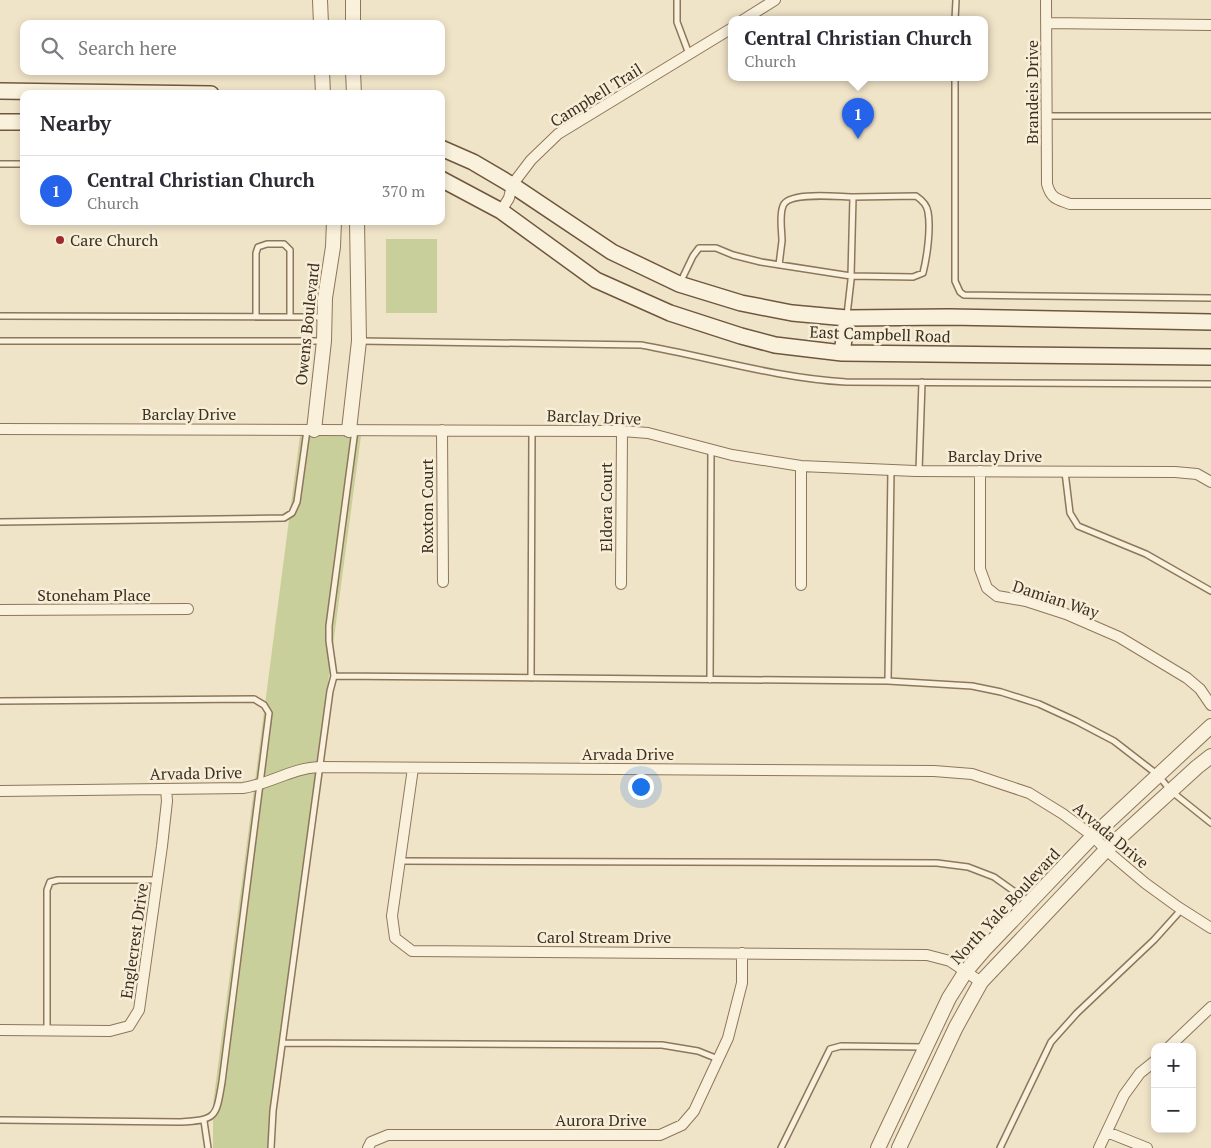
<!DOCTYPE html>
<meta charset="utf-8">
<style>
:root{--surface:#fff;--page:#f2f2f3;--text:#2b2b33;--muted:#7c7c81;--line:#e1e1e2;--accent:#2563eb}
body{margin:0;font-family:"PT Serif",serif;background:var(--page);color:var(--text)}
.controls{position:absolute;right:15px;bottom:15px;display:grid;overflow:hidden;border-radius:10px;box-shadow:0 2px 8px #0003}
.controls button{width:45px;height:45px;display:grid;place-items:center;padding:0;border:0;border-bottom:1px solid var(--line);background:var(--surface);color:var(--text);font:25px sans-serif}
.you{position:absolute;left:640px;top:786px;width:18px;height:18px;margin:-12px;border:4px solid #fff;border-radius:50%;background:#1a73e8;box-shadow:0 0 0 8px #1a73e833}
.badge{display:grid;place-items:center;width:32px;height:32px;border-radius:50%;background:var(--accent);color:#fff;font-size:16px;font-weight:700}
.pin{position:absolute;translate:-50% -41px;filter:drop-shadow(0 1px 2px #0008)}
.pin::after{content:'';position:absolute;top:26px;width:18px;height:15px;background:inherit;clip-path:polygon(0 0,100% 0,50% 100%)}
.popup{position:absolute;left:728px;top:16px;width:260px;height:65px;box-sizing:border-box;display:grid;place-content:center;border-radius:10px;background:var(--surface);filter:drop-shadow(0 1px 4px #0005);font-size:16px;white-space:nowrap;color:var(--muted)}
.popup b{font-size:19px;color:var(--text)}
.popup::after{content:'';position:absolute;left:50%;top:100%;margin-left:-10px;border:10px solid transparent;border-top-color:var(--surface)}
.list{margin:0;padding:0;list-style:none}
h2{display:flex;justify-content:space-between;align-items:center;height:65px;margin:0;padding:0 20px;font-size:21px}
h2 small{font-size:16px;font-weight:400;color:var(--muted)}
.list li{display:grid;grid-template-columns:32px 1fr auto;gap:15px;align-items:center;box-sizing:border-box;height:70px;padding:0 20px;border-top:1px solid var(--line)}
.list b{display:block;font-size:19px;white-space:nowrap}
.list p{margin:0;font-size:16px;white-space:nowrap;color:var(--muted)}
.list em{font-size:16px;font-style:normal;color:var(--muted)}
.icon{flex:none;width:28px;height:28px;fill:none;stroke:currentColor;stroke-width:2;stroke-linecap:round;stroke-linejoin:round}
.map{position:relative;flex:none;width:1211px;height:1148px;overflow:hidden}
.search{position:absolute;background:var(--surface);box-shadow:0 2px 8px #0003;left:20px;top:20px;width:425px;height:55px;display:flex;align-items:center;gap:12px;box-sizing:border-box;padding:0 18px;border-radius:10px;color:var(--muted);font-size:19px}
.panel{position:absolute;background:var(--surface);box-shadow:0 2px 8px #0003;left:20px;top:90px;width:425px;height:135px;border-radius:10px}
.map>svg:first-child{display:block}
.green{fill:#c9cf9b}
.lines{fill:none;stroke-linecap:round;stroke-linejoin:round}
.service-casing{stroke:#8d765c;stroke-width:8}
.minor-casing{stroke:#8d765c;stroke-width:12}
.tertiary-casing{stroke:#8d765c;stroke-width:16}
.secondary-casing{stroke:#6f573f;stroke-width:18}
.service{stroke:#faf1dc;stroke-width:5}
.minor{stroke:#faf1dc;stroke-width:10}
.tertiary{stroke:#faf1dc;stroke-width:14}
.secondary{stroke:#faf1dc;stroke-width:15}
.poi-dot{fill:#9e2a2b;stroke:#f7eed8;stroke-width:2}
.labels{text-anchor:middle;stroke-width:5;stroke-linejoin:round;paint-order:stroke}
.street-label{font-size:16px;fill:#3d2e20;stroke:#f7eed8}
.poi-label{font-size:16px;fill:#3d2e20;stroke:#f7eed8;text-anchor:start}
</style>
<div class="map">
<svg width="1211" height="1148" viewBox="0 0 1211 1148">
<rect width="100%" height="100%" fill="#f0e4c8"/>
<path class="green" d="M386 239H437V313H386Z
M300 435 361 436 270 1117V1148H213V1104Z"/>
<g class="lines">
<defs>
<path id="service" d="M677 0V22L689 54
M955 20 956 0
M955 78V281L960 292 964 295 1211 298
M1047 116H1211
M0 164H24
M779 265C780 257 781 249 782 241 782 231 779 216 783 206 788 191 839 197 853 197
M680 283 693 256 699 248H716L733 255 761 262 851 276 913 277 923 273C927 257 931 229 928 212 927 205 922 200 916 196L853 197 851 276V280L847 315
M0 316 324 317
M256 317V253L258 247 267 244H284L290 250V317
M0 341H322
M360 341 641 345C709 357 776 378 846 382L1211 384
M355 430 329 626V641L334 676 888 681 972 686 1001 692 1039 704 1076 721 1114 741 1158 775 1171 791 1211 823
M919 471 922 382
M1065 472 1070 513 1078 526 1146 554 1211 591
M0 522 284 518 292 513 297 502 307 430
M531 678 532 431
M710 680 711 450
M888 681 891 470
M0 701 254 699 264 705 269 713 222 1082C216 1117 217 1120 180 1122L0 1120
M400 861 937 863 968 867 994 877 1029 902
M47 1029V890L50 882 58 880H157
M284 1043 662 1045 698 1051 718 1059
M204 1121 208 1148
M271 1148 273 1111 330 691 334 676
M781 1148 830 1049 841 1046 924 1047
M1000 1148 1051 1042 1077 1013 1154 940 1181 910"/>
<path id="minor" d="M1046 0 1047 184C1051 199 1057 199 1070 204H1211
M743 20 775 0
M1046 23 1211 25
M501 211 509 198 512 185 531 160 558 134 732 28
M0 429 622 431 648 433 732 455 801 466 915 471 1175 472 1197 474 1211 482
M442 430 443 582
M801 466V585
M980 471V569L987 588 997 596 1026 601 1066 614 1119 637 1187 678 1200 689 1211 705
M621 584 622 431
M0 610 188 609
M413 768 392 916 395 938 412 951 927 955 950 961 981 982
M0 791 243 788C270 784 292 768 319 767L934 771 972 774 1029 793 1063 814 1093 836 1106 850 1145 883 1178 907 1211 928
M0 1030 110 1031 129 1026 139 1010 162 846 167 801 166 789
M1169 1047 1211 1007
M1107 1132 1147 1148
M368 1148 371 1142 388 1135H660L682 1125 694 1111 728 1038 742 983V953
M1099 1148 1124 1095 1140 1073 1155 1061"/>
<path id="tertiary" d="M320 0 321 24
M353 0V24
M322 71 323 94
M353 71 354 94
M314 430 324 341 325 298 333 247 334 221
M349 430 359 341 357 221
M878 1148 949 998 966 971 984 950 1093 836 1211 726
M899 1148 956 1027 981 982 1106 850 1197 767 1211 756"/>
<path id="secondary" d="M0 91 211 94
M0 122H24
M441 148 473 162 512 185 612 252 679 284 741 303 792 313 847 318 949 317 1211 322
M441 179 501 211 596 280 670 313 741 336 775 345 842 353 1211 357
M842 353 847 318"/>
</defs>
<use href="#service" class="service-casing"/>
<use href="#minor" class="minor-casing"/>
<use href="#tertiary" class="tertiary-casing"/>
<use href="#secondary" class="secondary-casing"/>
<use href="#service" class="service"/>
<use href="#minor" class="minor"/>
<use href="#tertiary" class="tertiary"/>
<use href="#secondary" class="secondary"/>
</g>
<circle class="poi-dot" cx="60" cy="240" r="5"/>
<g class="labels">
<g class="street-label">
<text transform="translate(1032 92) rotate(-90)" y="6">Brandeis Drive</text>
<text transform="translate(596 95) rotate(-32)" y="6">Campbell Trail</text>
<text transform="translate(307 324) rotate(-84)" y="6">Owens Boulevard</text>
<text transform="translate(880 334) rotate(2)" y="6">East Campbell Road</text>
<text x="189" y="420">Barclay Drive</text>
<text transform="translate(594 417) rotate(2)" y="6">Barclay Drive</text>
<text x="995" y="462">Barclay Drive</text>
<text transform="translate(427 506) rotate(-90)" y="6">Roxton Court</text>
<text transform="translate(606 507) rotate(-90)" y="6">Eldora Court</text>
<text x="94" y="601">Stoneham Place</text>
<text transform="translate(1056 599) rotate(18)" y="6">Damian Way</text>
<text x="628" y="760">Arvada Drive</text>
<text transform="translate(196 773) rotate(-1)" y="6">Arvada Drive</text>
<text transform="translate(1111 835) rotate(40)" y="6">Arvada Drive</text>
<text transform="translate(1005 906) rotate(-47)" y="6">North Yale Boulevard</text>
<text x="604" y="943">Carol Stream Drive</text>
<text transform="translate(134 941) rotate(-82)" y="6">Englecrest Drive</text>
<text x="601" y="1126">Aurora Drive</text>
</g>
<g class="poi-label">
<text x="70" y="246">Care Church</text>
</g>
</g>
</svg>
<div class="controls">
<button>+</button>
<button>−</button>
</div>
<div class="you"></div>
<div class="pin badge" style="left:858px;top:139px">1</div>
<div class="popup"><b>Central Christian Church</b>Church</div>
<div class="search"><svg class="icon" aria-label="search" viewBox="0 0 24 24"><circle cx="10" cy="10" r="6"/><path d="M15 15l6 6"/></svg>Search here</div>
<section class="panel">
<h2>Nearby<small></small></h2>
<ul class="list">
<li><span class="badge">1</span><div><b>Central Christian Church</b><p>Church</p></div><em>370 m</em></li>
</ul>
</section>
</div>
